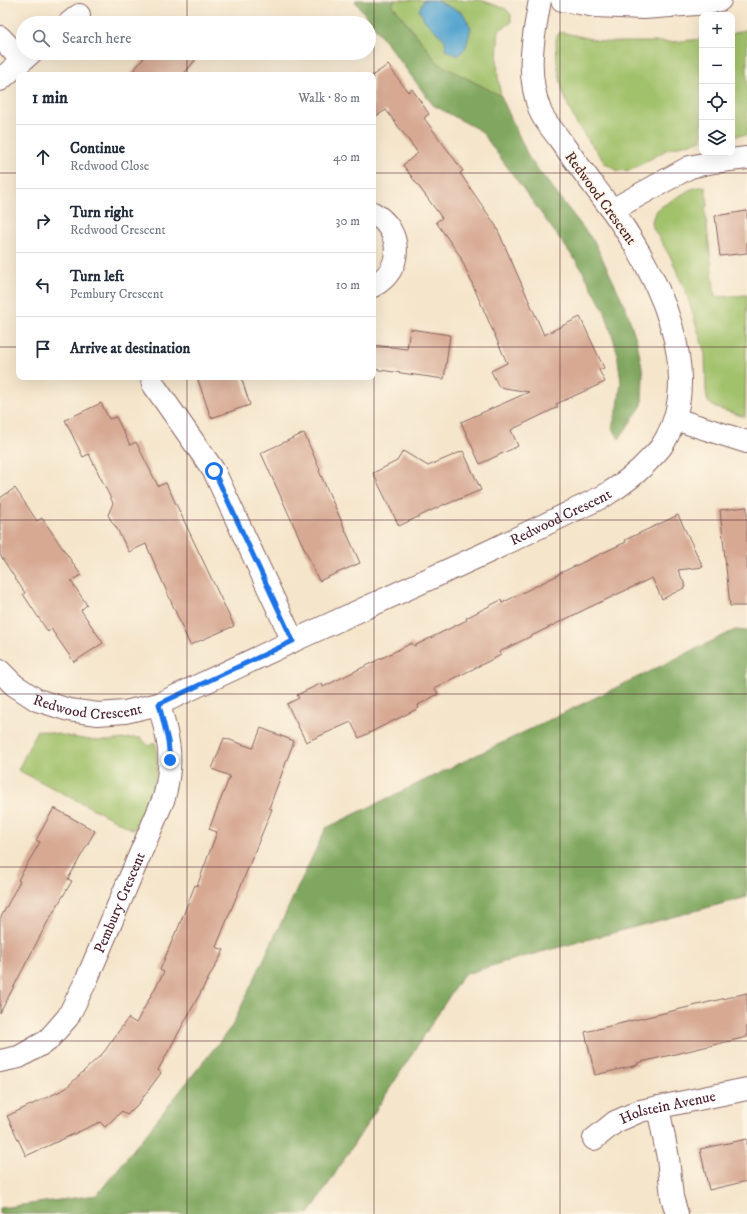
<!DOCTYPE html>
<meta charset="utf-8">
<style>
:root{--surface:#fff;--page:#f2f2f3;--text:#1f2937;--muted:#747a83;--line:#e0e1e3}
body{margin:0;font-family:"IM FELL DW Pica",serif;background:var(--page);color:var(--text)}
.controls{position:absolute;right:12px;top:12px;display:grid;overflow:hidden;border-radius:8px;box-shadow:0 4px 16px #0002}
.controls button{width:36px;height:36px;display:grid;place-items:center;padding:0;border:0;border-bottom:1px solid var(--line);background:var(--surface);color:var(--text);font:20px sans-serif}
.stop{position:absolute;width:12px;height:12px;margin:-9px;border:3px solid #1a73e8;border-radius:50%;background:#fff}
.stop.end{background:#1a73e8;border-color:#fff;box-shadow:0 1px 4px #0008}
.list{margin:0;padding:0;list-style:none}
h2{display:flex;justify-content:space-between;align-items:center;height:52px;margin:0;padding:0 16px;font-size:17px}
h2 small{font-size:13px;font-weight:400;color:var(--muted)}
.list li{display:grid;grid-template-columns:26px 1fr auto;gap:12px;align-items:center;box-sizing:border-box;height:64px;padding:0 16px;border-top:1px solid var(--line)}
.list b{display:block;font-size:15px;white-space:nowrap}
.list p{margin:0;font-size:13px;white-space:nowrap;color:var(--muted)}
.list em{font-size:13px;font-style:normal;color:var(--muted)}
.icon{flex:none;width:22px;height:22px;fill:none;stroke:currentColor;stroke-width:2;stroke-linecap:round;stroke-linejoin:round}
.map{position:relative;flex:none;width:747px;height:1214px;overflow:hidden}
.search{position:absolute;background:var(--surface);box-shadow:0 4px 16px #0002;left:16px;top:16px;width:360px;height:44px;display:flex;align-items:center;gap:10px;box-sizing:border-box;padding:0 14px;border-radius:22px;color:var(--muted);font-size:15px}
.panel{position:absolute;background:var(--surface);box-shadow:0 4px 16px #0002;left:16px;top:72px;width:360px;height:308px;border-radius:8px}
.map>svg:first-child{display:block}
.green{fill:#a1c16a;stroke:#76704a}
.forest{fill:#80a75e;stroke:#656344}
.water{fill:#56a5cf;stroke:#50627d}
.building{fill:#d7a993}
.lines{fill:none;stroke-linecap:round;stroke-linejoin:round}
.minor-casing{stroke:#866463;stroke-width:24}
.minor{stroke:#fff;stroke-width:22}
.route{stroke:#1a73e8;stroke-width:5}
.grid{fill:none;stroke:#4a1f2b;stroke-width:1;stroke-opacity:0.55}
.labels{text-anchor:middle;stroke-width:3;stroke-linejoin:round;paint-order:stroke}
.street-label{font-size:15px;fill:#4a1f2b;stroke:#fcf5e5}
</style>
<div class="map">
<svg width="747" height="1214" viewBox="0 0 747 1214">
<rect width="100%" height="100%" fill="#fcf5e5"/>
<filter id="ink" filterUnits="userSpaceOnUse"><feTurbulence type="fractalNoise" baseFrequency=".025" numOctaves="2"/><feDisplacementMap in="SourceGraphic" scale="8" xChannelSelector="R" yChannelSelector="G"/><feConvolveMatrix kernelMatrix="1 2 1 2 8 2 1 2 1" color-interpolation-filters="sRGB"/></filter>
<filter id="wash" filterUnits="userSpaceOnUse"><feTurbulence type="fractalNoise" baseFrequency=".012" numOctaves="4" result="noise"/><feDisplacementMap in="SourceGraphic" scale="16" xChannelSelector="R" yChannelSelector="G"/><feGaussianBlur stdDeviation="0.9" result="paint"/><feColorMatrix in="noise" values="0 0 0 0 0 0 0 0 0 0 0 0 0 0 0 0 0 1.4 0 .05"/><feComposite in="paint" operator="in"/></filter>
<g filter="url(#wash)">
<rect width="100%" height="100%" fill="#f5e5cb"/>
<path class="green" d="M395 0H481L506 9 511 15V23L499 30C497 53 496 73 501 96L439 64 392 4Z
M747 29V135L732 136V34Z
M561 32 604 42H671L702 39V140L668 149 631 170 618 171 605 163 576 123 563 94 557 62 556 41 557 35Z
M705 186 708 204 705 209 715 297 747 295 745 417 716 408 708 402 706 391 705 354 687 295 671 258 653 228 652 221 654 215 659 208 691 189Z
M37 730C59 734 81 740 103 741 116 741 128 737 141 738L149 746 155 742C164 773 147 803 134 830L18 770Z"/>
<path class="forest" d="M356 0H395L392 5 439 64 501 96 529 158 595 243 626 308 637 342 643 373 642 405 619 439 612 427 618 407 621 382 617 351 605 312 581 268 481 131 433 105 355 1Z
M735 630 747 631V897L504 962 463 975 309 1214H0V1208L97 1195 232 1026 326 828Z"/>
<path class="water" d="M424 0H435L463 13 471 28 466 47 458 56 446 50 445 40 425 21 419 10Z"/>
<g id="blocks">
<path class="building" d="M148 53H201L183 75H130Z
M388 65 408 92 412 89 429 114 424 118 463 171 460 173 496 226 544 335 580 317 604 368 599 370 605 382 556 404 558 407 511 430 518 446 480 464 461 422 529 392 499 387 491 371 507 363 460 256 436 222 442 218 403 165 418 153 386 110 373 118V75Z
M747 211V253L720 256 715 216Z
M410 329 450 335 444 379 373 369V345L407 349Z
M197 377H241L250 405 211 418Z
M101 403 109 419 116 417 130 445 136 442 158 486 166 483 234 626 190 645 146 544 129 552 116 527 114 525 108 515 113 503 89 454 83 457 65 420Z
M304 433 320 470 319 471 360 563 319 581 261 453Z
M403 451 428 466 463 451 481 490 445 505V504L399 526 373 473 397 461Z
M15 488 37 521 42 518 81 575 71 581 87 605 81 610 103 643 74 662 51 629 48 632 23 594 25 593 0 555V498Z
M747 507V606H730L720 510Z
M678 515 703 567 678 570 686 587 662 599 652 578 588 608 499 652 501 655 435 688 438 694 418 705 419 708 359 738 351 722 306 742 287 704 299 698 297 695 322 683 323 687 412 643 414 646 467 620 466 618 501 600 502 603 558 575V574L626 542 625 540Z
M261 728 294 741 269 808 272 809 216 947 224 950 158 1070 161 1073 139 1103 127 1115 122 1111 105 1127 100 1122 26 1156 7 1116 65 1089 104 1052 128 1018 136 1023 164 972 160 970 176 931H177L195 885 197 886 217 832 209 829 230 776 212 769 224 738 253 748Z
M54 808 95 831 68 879 72 881 47 923 0 1013V919L20 881 18 880 40 842 36 840Z
M747 993V1037L637 1063 638 1065 595 1075 585 1032Z
M747 1139V1181L709 1190 700 1149Z"/>
</g>
</g>
<g filter="url(#ink)">
<use href="#blocks" fill-opacity="0" stroke="#866463" stroke-width="1"/>
<g class="lines">
<defs>
<g id="minor">
<path d="M562 0 595 6 644 8 709 3 720 0"/>
<path d="M69 23 79 15"/>
<path d="M0 37 22 60"/>
<path d="M0 80 31 53"/>
<path d="M612 210 690 167 713 162 747 158"/>
<path d="M373 213C403 230 404 270 373 286"/>
<path d="M152 377 153 384 214 471 293 641"/>
<path d="M675 419 747 442"/>
<path id="s1" d="M0 671 14 685 37 700 69 710 98 714 125 712 159 704 293 641 488 552 604 496C622 485 637 474 651 458 654 455 658 451 661 447 709 375 656 272 612 210 595 187 577 164 560 140 554 131 545 122 541 113 525 74 533 39 540 0"/>
<path id="s2" d="M0 1061 19 1057 47 1041 68 1017 86 981 164 798C174 759 169 741 159 704"/>
<path d="M658 1107 668 1158 672 1197 677 1214"/>
<path id="s3" d="M594 1139 615 1122 640 1111 747 1089"/>
</g>
</defs>
<use href="#minor" class="minor-casing"/>
<use href="#minor" class="minor"/>
</g>
</g>
<g class="lines" filter="url(#ink)">
<path class="route" d="M170 760 168 741 159 704 293 641 214 471"/>
</g>
<path class="grid" d="M187 0V23M374 0V1214M560 0V1214M187 53V75M0 173H19M373 173H747M0 347H19M373 347H747M187 377V1214M0 520H747M0 694H747M0 867H747M0 1041H747"/>
<g class="labels">
<g class="street-label">
<text transform="translate(601 198) rotate(54)" y="5">Redwood Crescent</text>
<text dy="5" stroke="none"><textPath href="#s1" startOffset="615">Redwood Crescent</textPath></text>
<text dy="5" stroke="none"><textPath href="#s1" startOffset="99">Redwood Crescent</textPath></text>
<text dy="5" stroke="none"><textPath href="#s2" startOffset="209">Pembury Crescent</textPath></text>
<text dy="5" stroke="none"><textPath href="#s3" startOffset="82">Holstein Avenue</textPath></text>
</g>
</g>
</svg>
<div class="controls">
<button>+</button>
<button>−</button>
<button><svg class="icon" aria-label="locate" viewBox="0 0 24 24"><circle cx="12" cy="12" r="6"/><path d="M12 2v4M12 18v4M2 12h4M18 12h4"/></svg></button>
<button><svg class="icon" aria-label="layers" viewBox="0 0 24 24"><path d="M12 4l9 5-9 5-9-5zM3 14l9 5 9-5"/></svg></button>
</div>
<div class="stop" style="left:214px;top:471px"></div>
<div class="stop end" style="left:170px;top:760px"></div>
<div class="search"><svg class="icon" aria-label="search" viewBox="0 0 24 24"><circle cx="10" cy="10" r="6"/><path d="M15 15l6 6"/></svg>Search here</div>
<section class="panel">
<h2>1 min<small>Walk · 80 m</small></h2>
<ul class="list">
<li><svg class="icon" aria-label="ahead" viewBox="0 0 24 24"><path d="M12 20V5M6 11l6-6 6 6"/></svg><div><b>Continue</b><p>Redwood Close</p></div><em>40 m</em></li>
<li><svg class="icon" aria-label="right" viewBox="0 0 24 24"><path d="M7 20v-9h11M14 6l5 5-5 5"/></svg><div><b>Turn right</b><p>Redwood Crescent</p></div><em>30 m</em></li>
<li><svg class="icon" aria-label="left" viewBox="0 0 24 24"><path d="M17 20v-9H6M10 6l-5 5 5 5"/></svg><div><b>Turn left</b><p>Pembury Crescent</p></div><em>10 m</em></li>
<li><svg class="icon" aria-label="arrive" viewBox="0 0 24 24"><path d="M6 21V4h12l-3 4 3 4H6"/></svg><div><b>Arrive at destination</b></div></li>
</ul>
</section>
</div>
